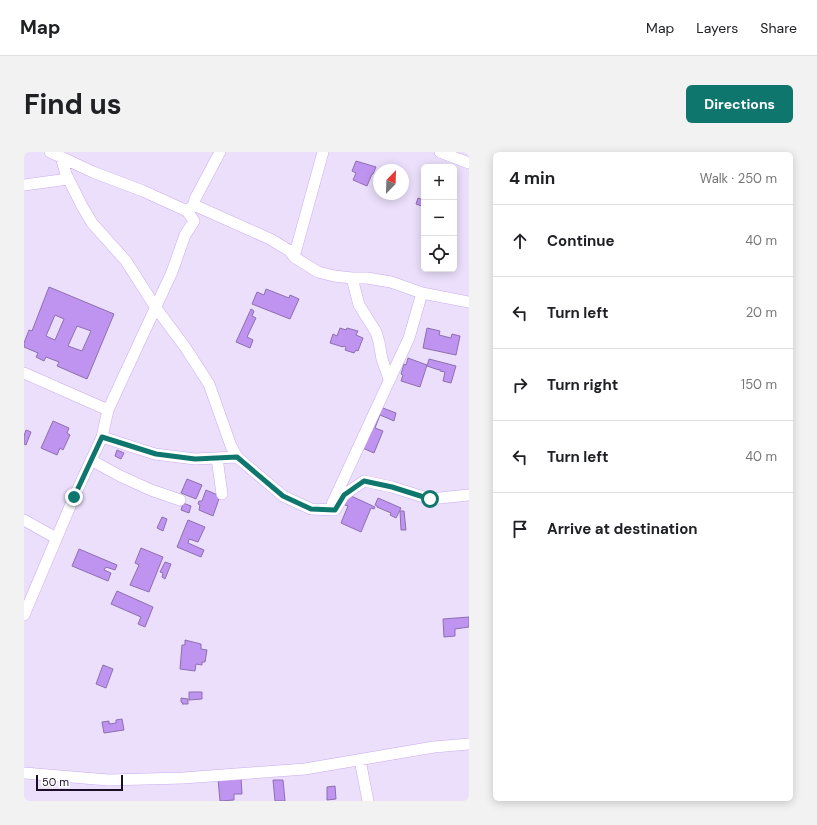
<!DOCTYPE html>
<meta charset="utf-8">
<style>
:root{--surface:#fff;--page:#f2f2f2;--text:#202124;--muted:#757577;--line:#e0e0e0;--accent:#0f766e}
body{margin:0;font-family:"DM Sans",sans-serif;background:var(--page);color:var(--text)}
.controls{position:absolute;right:12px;top:12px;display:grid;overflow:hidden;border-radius:6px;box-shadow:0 2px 10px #0003}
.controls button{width:36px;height:36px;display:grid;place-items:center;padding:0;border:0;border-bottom:1px solid var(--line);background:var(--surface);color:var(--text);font:20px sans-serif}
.compass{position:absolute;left:349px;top:12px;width:36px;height:36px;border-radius:50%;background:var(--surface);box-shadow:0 2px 10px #0003;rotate:23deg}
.scale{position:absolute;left:12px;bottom:10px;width:87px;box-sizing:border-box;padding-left:4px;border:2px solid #1b0f28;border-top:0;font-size:11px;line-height:14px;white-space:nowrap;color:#1b0f28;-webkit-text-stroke:3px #fff;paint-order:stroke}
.stop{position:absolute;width:12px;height:12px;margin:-9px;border:3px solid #0f766e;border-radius:50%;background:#fff}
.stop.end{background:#0f766e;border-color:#fff;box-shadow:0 1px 4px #0008}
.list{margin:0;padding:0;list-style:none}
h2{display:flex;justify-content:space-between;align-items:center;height:52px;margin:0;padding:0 16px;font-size:17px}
h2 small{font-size:13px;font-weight:400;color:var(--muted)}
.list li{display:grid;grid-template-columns:26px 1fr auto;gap:12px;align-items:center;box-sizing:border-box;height:72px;padding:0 16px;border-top:1px solid var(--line)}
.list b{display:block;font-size:15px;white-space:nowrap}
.list em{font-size:13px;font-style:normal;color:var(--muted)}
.icon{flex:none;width:22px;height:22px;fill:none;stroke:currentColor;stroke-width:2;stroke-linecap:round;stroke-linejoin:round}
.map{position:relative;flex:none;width:445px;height:649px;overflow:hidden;border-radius:6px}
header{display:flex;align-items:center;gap:24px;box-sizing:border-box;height:56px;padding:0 20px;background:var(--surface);border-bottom:1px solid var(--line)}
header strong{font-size:19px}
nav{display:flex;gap:22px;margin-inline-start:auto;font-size:14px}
.intro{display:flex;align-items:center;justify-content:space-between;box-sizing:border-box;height:96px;padding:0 24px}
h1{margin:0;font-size:28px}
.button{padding:10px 18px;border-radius:6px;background:var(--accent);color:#fff;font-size:14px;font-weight:700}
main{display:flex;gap:24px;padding:0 24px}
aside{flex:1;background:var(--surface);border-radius:6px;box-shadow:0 2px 10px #0003}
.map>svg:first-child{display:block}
.building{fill:#bf94f0;stroke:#8d6faf;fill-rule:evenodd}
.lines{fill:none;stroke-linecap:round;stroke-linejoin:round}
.street-casing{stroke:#caabf0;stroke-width:12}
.street{stroke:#fff;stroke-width:11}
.route{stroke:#0f766e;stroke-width:5}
</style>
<header>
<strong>Map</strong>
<nav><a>Map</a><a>Layers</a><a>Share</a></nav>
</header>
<div class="intro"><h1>Find us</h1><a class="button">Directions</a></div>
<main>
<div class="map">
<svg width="445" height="649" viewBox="0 0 445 649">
<rect width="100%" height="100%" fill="#ebdffb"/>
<path class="building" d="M332 9 352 15 349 22H348L343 34 329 28 332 21 328 19Z
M394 46 400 48V55L392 52Z
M25 135 90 162 63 227 33 214 35 210 22 205 20 209 12 205 14 201 0 195V191L5 178 8 179ZM31 163 40 167 31 188 22 184ZM53 174 67 179 58 199 44 194Z
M242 137 265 146 266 143 275 147 266 167 228 152 233 140 240 143Z
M227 157 230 159 228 164 232 166 223 185 229 188 226 196 212 190Z
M316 176 322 178 323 176 334 179 332 183 339 186 334 199 332 198 330 201 321 198 322 195 320 194 319 195 306 191 309 182 313 184Z
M403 176 416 179 415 183 427 186 428 182 436 184 432 203 399 196Z
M384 206 403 213 396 235 377 229 379 223 377 222 380 212 382 213Z
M405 207 432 214 427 231 419 229 421 220 416 219V217L415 218 403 214Z
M351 253 372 261 370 269 356 263 351 276 359 279 350 301 334 294Z
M29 269 45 276 43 281 46 283 39 298 36 296 33 303 17 296Z
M2 278 7 280 2 293 0 292V284Z
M93 298 100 301 97 307 91 304Z
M163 327 178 333 172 347 157 341Z
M182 338 196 344 189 364 175 358 176 353 174 352 175 349H178Z
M325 343 351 355 350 357 347 356 337 380 317 371 324 354 321 353Z
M354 346 377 356 372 366 366 363 367 361 353 355V354L351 353Z
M159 351 167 354 165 361 157 358Z
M376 359H380L382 378H377Z
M138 365 143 367 139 379 133 376Z
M164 368 181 375 174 390 165 387 164 391 180 398 177 405 153 395Z
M117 396 139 405 125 440 106 433 115 413 111 411Z
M55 397 93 413 91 418 82 415 80 418 87 421 84 429 48 414Z
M141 410 147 412 141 427 138 425 139 421 136 420Z
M93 439 129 455 121 475 114 472 117 465 87 452Z
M445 465V475L431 477V484L420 485 419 467Z
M161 488 177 492V497L183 498 181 510H178V513L172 512 171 519 156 517 158 493H161Z
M79 513 89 517 82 536 72 532Z
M165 540H178V547L165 548Z
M157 546 164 547V552H158L159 551 157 550Z
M98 567 100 578 80 581 78 570 85 569V572L92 571V568Z
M217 625 218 642H210V648L196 649 194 627Z
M249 628H259L261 649H251Z
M311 634 312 647 303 648V635Z"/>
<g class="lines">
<defs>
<path id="street" d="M26 0 69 20 119 39 163 59
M416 0 445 11
M37 5 42 22 58 54 68 71 102 109 132 156 161 195 185 232 207 294 213 305 259 344 287 357 311 358 320 343 340 329 368 335 406 347 445 343
M0 33 44 27
M170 53 246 87 266 99 270 105 294 120 310 124 328 126H343L367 130 398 141 445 150
M270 105 299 0
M328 126 335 153 352 180 355 190 358 207 365 227
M0 221 84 258
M78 285 131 302 171 307 213 305
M193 306 198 342
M67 308 96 324 127 338 156 348
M308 352 385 186 398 141
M0 368 32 386
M0 463 50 345 78 285 84 258 148 120 161 83 170 69 163 59 170 53 171 47 196 0
M336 608 344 649
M0 621 84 628 159 626 281 617 410 595 445 592"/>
</defs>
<use href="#street" class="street-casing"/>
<use href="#street" class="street"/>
</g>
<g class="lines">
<path class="route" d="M50 345 78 285 132 302 171 307 213 305 259 344 287 357 311 358 320 343 340 329 368 335 406 347"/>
</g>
</svg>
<div class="controls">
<button>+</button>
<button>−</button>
<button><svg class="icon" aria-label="locate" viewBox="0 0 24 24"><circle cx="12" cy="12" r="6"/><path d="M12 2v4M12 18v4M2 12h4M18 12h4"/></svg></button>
</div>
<svg class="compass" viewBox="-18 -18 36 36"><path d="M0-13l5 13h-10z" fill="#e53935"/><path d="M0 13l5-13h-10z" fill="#757577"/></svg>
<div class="scale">50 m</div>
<div class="stop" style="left:406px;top:347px"></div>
<div class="stop end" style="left:50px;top:345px"></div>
</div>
<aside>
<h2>4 min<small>Walk · 250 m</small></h2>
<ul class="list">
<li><svg class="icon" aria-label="ahead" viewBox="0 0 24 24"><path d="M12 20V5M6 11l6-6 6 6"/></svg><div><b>Continue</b></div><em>40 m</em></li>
<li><svg class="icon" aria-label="left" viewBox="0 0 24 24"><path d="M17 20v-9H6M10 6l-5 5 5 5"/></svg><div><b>Turn left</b></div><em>20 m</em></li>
<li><svg class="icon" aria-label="right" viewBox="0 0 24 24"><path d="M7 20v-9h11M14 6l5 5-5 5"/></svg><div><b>Turn right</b></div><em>150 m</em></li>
<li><svg class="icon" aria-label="left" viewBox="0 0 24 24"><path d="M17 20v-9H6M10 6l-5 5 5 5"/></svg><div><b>Turn left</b></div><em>40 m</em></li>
<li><svg class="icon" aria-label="arrive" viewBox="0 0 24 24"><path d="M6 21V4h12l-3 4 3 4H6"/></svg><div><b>Arrive at destination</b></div></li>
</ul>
</aside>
</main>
